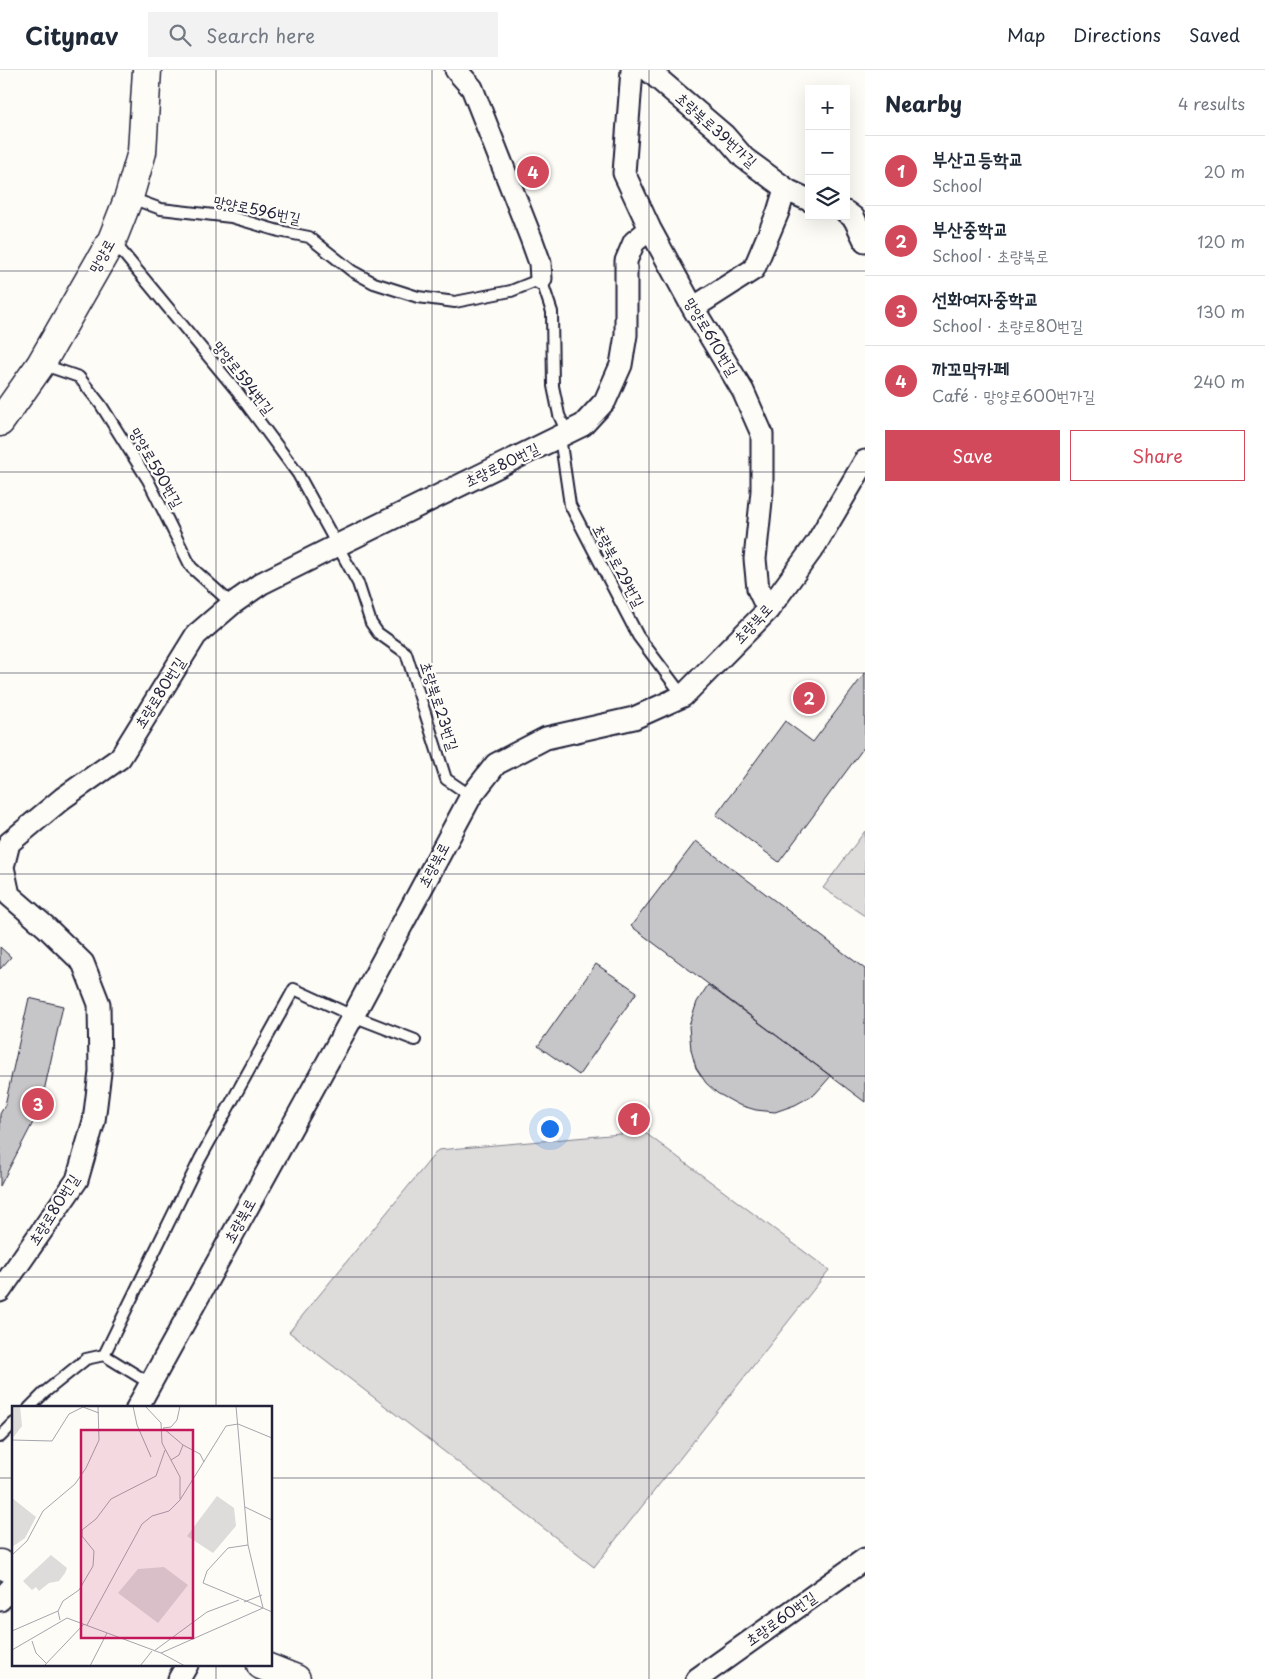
<!DOCTYPE html>
<meta charset="utf-8">
<style>
:root{--surface:#fff;--page:#f2f2f3;--text:#1f2937;--muted:#747a83;--line:#e0e1e3;--accent:#d1495b}
body{margin:0;font-family:"Playpen Sans","Poor Story",sans-serif;background:var(--page);color:var(--text)}
.controls{position:absolute;right:15px;top:15px;display:grid;overflow:hidden;border-radius:0px;box-shadow:0 5px 20px #0002}
.controls button{width:45px;height:45px;display:grid;place-items:center;padding:0;border:0;border-bottom:1px solid var(--line);background:var(--surface);color:var(--text);font:25px sans-serif}
.you{position:absolute;left:549px;top:1058px;width:18px;height:18px;margin:-12px;border:4px solid #fff;border-radius:50%;background:#1a73e8;box-shadow:0 0 0 8px #1a73e833}
.badge{display:grid;place-items:center;width:32px;height:32px;border-radius:50%;background:var(--accent);color:#fff;font-size:16px;font-weight:700}
.pin{position:absolute;translate:-50% -50%;border:2px solid #fff;box-shadow:0 1px 5px #0006}
.list{margin:0;padding:0;list-style:none}
h2{display:flex;justify-content:space-between;align-items:center;height:65px;margin:0;padding:0 20px;font-size:21px}
h2 small{font-size:16px;font-weight:400;color:var(--muted)}
.list li{display:grid;grid-template-columns:32px 1fr auto;gap:15px;align-items:center;box-sizing:border-box;height:70px;padding:0 20px;border-top:1px solid var(--line)}
.list b{display:block;font-size:19px;white-space:nowrap}
.list p{margin:0;font-size:16px;white-space:nowrap;color:var(--muted)}
.list em{font-size:16px;font-style:normal;color:var(--muted)}
.actions{display:flex;gap:10px;padding:15px 20px}
.actions a{flex:1;padding:11px 0;border:1px solid var(--accent);border-radius:0px;text-align:center;font-size:18px;color:var(--accent)}
.actions .main{background:var(--accent);color:#fff}
.icon{flex:none;width:28px;height:28px;fill:none;stroke:currentColor;stroke-width:2;stroke-linecap:round;stroke-linejoin:round}
.map{position:relative;flex:none;width:865px;height:1609px;overflow:hidden}
header{display:flex;align-items:center;gap:30px;box-sizing:border-box;height:70px;padding:0 25px;background:var(--surface);border-bottom:1px solid var(--line)}
header strong{font-size:24px}
nav{display:flex;gap:28px;margin-inline-start:auto;font-size:18px}
.search{width:350px;height:45px;background:var(--page);display:flex;align-items:center;gap:12px;box-sizing:border-box;padding:0 18px;border-radius:0px;color:var(--muted);font-size:19px}
main{display:flex}
aside{flex:1;background:var(--surface)}
.map>svg:first-child{display:block}
.green{fill:#dddcdb;stroke:#807f8b}
.building{fill:#c6c6c8;stroke:#22223b}
.lines{fill:none;stroke-linecap:round;stroke-linejoin:round}
.service-casing{stroke:#22223b;stroke-width:14}
.minor-casing{stroke:#22223b;stroke-width:25}
.secondary-casing{stroke:#22223b;stroke-width:31}
.service{stroke:#fdfcf7;stroke-width:10}
.minor{stroke:#fdfcf7;stroke-width:21}
.secondary{stroke:#fdfcf7;stroke-width:28}
.grid{fill:none;stroke:#22223b;stroke-width:1;stroke-opacity:0.55}
.labels{text-anchor:middle;stroke-width:4.5;stroke-linejoin:round;paint-order:stroke}
.street-label{font-size:15px;fill:#22223b;stroke:#fdfcf7}
.inset-road{fill:none;stroke:#a5a5ac;stroke-width:1}
.view{fill:#c2185b;fill-opacity:0.15;stroke:#c2185b;stroke-width:2.5}
.inset-edge{fill:none;stroke:#22223b;stroke-width:2.5}
</style>
<header>
<strong>Citynav</strong>
<div class="search"><svg class="icon" aria-label="search" viewBox="0 0 24 24"><circle cx="10" cy="10" r="6"/><path d="M15 15l6 6"/></svg>Search here</div>
<nav><a>Map</a><a>Directions</a><a>Saved</a></nav>
</header>
<main>
<div class="map">
<svg width="865" height="1609" viewBox="0 0 865 1609">
<rect width="100%" height="100%" fill="#fdfcf7"/>
<filter id="ink" filterUnits="userSpaceOnUse"><feTurbulence type="fractalNoise" baseFrequency=".02" numOctaves="2"/><feDisplacementMap in="SourceGraphic" scale="10" xChannelSelector="R" yChannelSelector="G"/><feConvolveMatrix kernelMatrix="1 2 1 2 8 2 1 2 1" color-interpolation-filters="sRGB"/></filter>
<g filter="url(#ink)">
<path class="green" d="M865 761V846L823 818Z
M644 1062 829 1200 594 1497 289 1262 438 1080Z"/>
<path class="building" d="M865 603V676L779 792 716 745 785 651 813 672Z
M696 771 865 899V1032L631 856Z
M0 877 11 887 0 899Z
M596 894 637 922 579 1005 538 976Z
M708 915 831 1006 815 1024 795 1035 775 1042 756 1040 739 1035 717 1023 706 1013 696 998 691 980 689 956 697 932Z
M29 928 63 936 40 1039 0 1116V1044L5 1035Z"/>
<g class="lines">
<defs>
<path id="service" d="M131 128 161 139 231 147 279 161 309 167 352 201 374 213 418 227 455 232 511 221 541 209 552 242 553 316 559 345 567 363
M113 171 236 320 298 404 358 513 371 553 378 563 406 583 446 709 471 726
M41 294 79 307 101 335 148 410 191 497 232 534
M560 367 570 435 638 566 683 626
M151 1314 104 1285 200 1089 294 919 353 946 415 970
M29 1338 45 1322 86 1289 104 1285
M0 1367 14 1353"/>
<path id="minor" d="M456 0 472 18 531 168 540 193 541 209
M632 0 624 103 650 159 693 238 743 321 762 364V421L755 489 758 519 768 540
M648 0 724 65 744 88 789 121 809 130
M846 142 854 148 865 171
M693 238 754 199 778 142 785 119
M0 1221 77 1110 94 1051 100 1002 99 934 83 893 46 857 9 825 3 797 9 773 63 728 120 688 196 565 232 534 262 513 338 475 583 355 605 331 621 295 626 265V191L634 172 650 159
M137 1338 353 946 471 726 496 694 546 668 634 648 683 626 768 540 816 474 865 391
M0 1530 14 1515
M179 1609 187 1595
M697 1609 865 1489"/>
<path id="secondary" d="M0 352 41 294 112 170 129 127 142 82 147 0
M0 1494 14 1500
M261 1595 296 1609"/>
</defs>
<use href="#service" class="service-casing"/>
<use href="#minor" class="minor-casing"/>
<use href="#secondary" class="secondary-casing"/>
<use href="#service" class="service"/>
<use href="#minor" class="minor"/>
<use href="#secondary" class="secondary"/>
</g>
</g>
<path class="grid" d="M216 0V1338M432 0V1609M649 0V1609M0 201H865M0 402H865M0 603H865M0 804H865M0 1006H865M0 1207H865M0 1408H14M271 1408H865M216 1595V1609"/>
<g class="labels">
<g class="street-label">
<text transform="translate(716 60) rotate(42)" y="5">초량북로39번가길</text>
<text transform="translate(257 140) rotate(12)" y="5">망양로596번길</text>
<text transform="translate(102 186) rotate(-61)" y="5">망양로</text>
<text transform="translate(711 267) rotate(59)" y="5">망양로610번길</text>
<text transform="translate(243 308) rotate(52)" y="5">망양로594번길</text>
<text transform="translate(502 395) rotate(-26)" y="5">초량로80번길</text>
<text transform="translate(156 398) rotate(60)" y="5">망양로590번길</text>
<text transform="translate(618 496) rotate(62)" y="5">초량북로29번길</text>
<text transform="translate(753 554) rotate(-47)" y="5">초량북로</text>
<text transform="translate(160 623) rotate(-58)" y="5">초량로80번길</text>
<text transform="translate(439 636) rotate(72)" y="5">초량북로23번길</text>
<text transform="translate(434 795) rotate(-62)" y="5">초량북로</text>
<text transform="translate(54 1140) rotate(-58)" y="5">초량로80번길</text>
<text transform="translate(240 1151) rotate(-61)" y="5">초량북로</text>
<text transform="translate(781 1549) rotate(-35)" y="5">초량로60번길</text>
</g>
</g>
<g transform="translate(12 1336)">
<rect width="260" height="260" fill="#fdfcf7"/>
<path d="M0 0H8L10 20 0 33ZM205 90 222 102 224 120 201 147 175 130ZM0 92 24 111 13 132 0 141ZM39 149 55 162 53 167 47 175 37 177 27 185 24 181 20 184 11 175ZM152 161 176 179 146 217 106 187 126 163Z" fill="#dddcdb"/>
<path class="inset-road" d="M121 0 125 19 139 51M133 0 149 17 150 37 168 71V93M224 0 236 139 251 202 191 177 195 165 216 142 236 139M151 22 171 39 188 48 192 56M151 22 159 21 165 14 168 0M0 34 40 35 57 8 71 1 87 7M159 54 167 49 171 39M233 101 260 114M0 149 15 135 31 105 63 78 74 62 87 34 86 0M232 196 250 189M48 214 46 205 51 195 67 184 81 160 82 145 70 130V124L84 113 99 93 144 70 153 44M75 219 130 118 140 110 157 105 168 94 214 20 226 18 260 32M0 225 46 205M20 235 24 247 34 257M0 244 55 212 149 247 251 202 260 206M142 245 195 206 227 194M149 247 173 260M32 260 72 218M78 260 95 227M128 260 140 245"/>
<path class="view" d="M69 24H181V232H69Z"/>
<rect width="260" height="260" class="inset-edge"/>
</g>
</svg>
<div class="controls">
<button>+</button>
<button>−</button>
<button><svg class="icon" aria-label="layers" viewBox="0 0 24 24"><path d="M12 4l9 5-9 5-9-5zM3 14l9 5 9-5"/></svg></button>
</div>
<div class="you"></div>
<div class="pin badge" style="left:634px;top:1049px">1</div>
<div class="pin badge" style="left:809px;top:628px">2</div>
<div class="pin badge" style="left:38px;top:1034px">3</div>
<div class="pin badge" style="left:533px;top:102px">4</div>
</div>
<aside>
<h2>Nearby<small>4 results</small></h2>
<ul class="list">
<li><span class="badge">1</span><div><b>부산고등학교</b><p>School</p></div><em>20 m</em></li>
<li><span class="badge">2</span><div><b>부산중학교</b><p>School · 초량북로</p></div><em>120 m</em></li>
<li><span class="badge">3</span><div><b>선화여자중학교</b><p>School · 초량로80번길</p></div><em>130 m</em></li>
<li><span class="badge">4</span><div><b>까꼬막카페</b><p>Café · 망양로600번가길</p></div><em>240 m</em></li>
</ul>
<div class="actions"><a class="main">Save</a><a>Share</a></div>
</aside>
</main>
